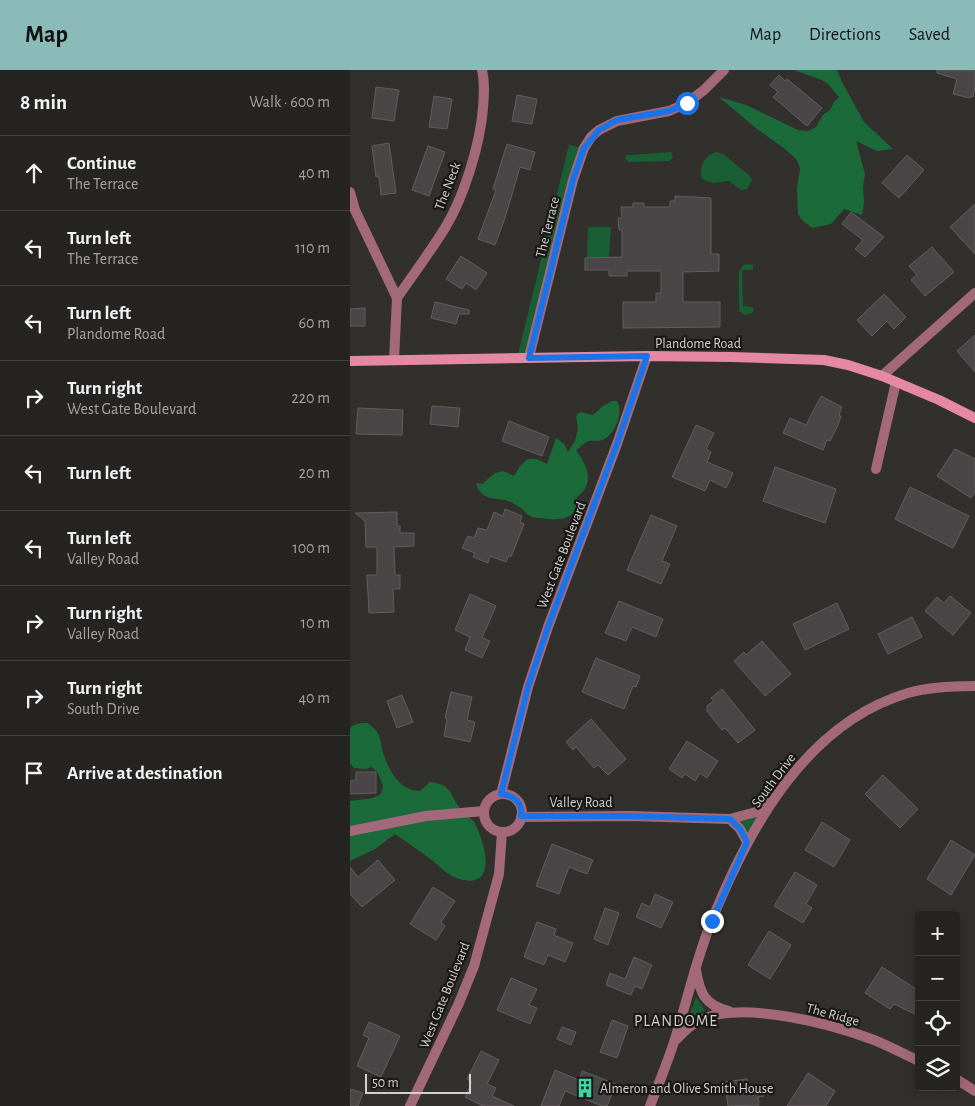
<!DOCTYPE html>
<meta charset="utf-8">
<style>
:root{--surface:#262421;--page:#2e2c2a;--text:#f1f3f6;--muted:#a4a4a5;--line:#42413f;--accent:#8bbbb9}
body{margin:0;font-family:"Alegreya Sans",sans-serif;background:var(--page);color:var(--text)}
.controls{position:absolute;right:15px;bottom:15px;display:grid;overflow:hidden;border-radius:5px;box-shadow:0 2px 12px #0003}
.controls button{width:45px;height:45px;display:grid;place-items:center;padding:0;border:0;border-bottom:1px solid var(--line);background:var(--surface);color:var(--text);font:25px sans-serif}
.scale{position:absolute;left:15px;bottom:12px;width:106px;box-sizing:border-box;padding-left:5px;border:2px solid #d2d1cf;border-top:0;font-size:14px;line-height:18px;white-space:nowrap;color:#d2d1cf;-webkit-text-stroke:4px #191816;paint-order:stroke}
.stop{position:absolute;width:15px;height:15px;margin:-11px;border:4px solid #1a73e8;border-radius:50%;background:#fff}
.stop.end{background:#1a73e8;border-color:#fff;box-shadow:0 1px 5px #0008}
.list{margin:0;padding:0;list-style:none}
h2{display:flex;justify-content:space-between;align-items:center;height:65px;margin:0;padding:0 20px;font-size:21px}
h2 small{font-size:16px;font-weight:400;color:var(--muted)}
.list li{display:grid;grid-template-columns:32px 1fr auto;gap:15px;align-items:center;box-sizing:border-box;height:75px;padding:0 20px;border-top:1px solid var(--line)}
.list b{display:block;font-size:19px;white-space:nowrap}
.list p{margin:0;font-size:16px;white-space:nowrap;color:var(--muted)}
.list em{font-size:16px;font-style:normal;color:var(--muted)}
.icon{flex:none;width:28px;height:28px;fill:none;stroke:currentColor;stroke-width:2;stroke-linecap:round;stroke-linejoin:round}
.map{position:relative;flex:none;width:625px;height:1036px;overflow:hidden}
header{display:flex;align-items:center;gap:30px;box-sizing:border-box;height:70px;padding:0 25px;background:var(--accent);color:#111}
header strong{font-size:24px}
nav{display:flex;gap:28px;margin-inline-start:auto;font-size:18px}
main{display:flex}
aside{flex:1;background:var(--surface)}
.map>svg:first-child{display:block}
.green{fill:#195f33}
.forest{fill:#1b6b3a}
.building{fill:#4a4547;stroke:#625d5f}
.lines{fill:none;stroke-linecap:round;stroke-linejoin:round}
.street{stroke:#a3697a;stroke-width:10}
.secondary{stroke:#e488a4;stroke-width:10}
.route{stroke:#1a73e8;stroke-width:6}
.labels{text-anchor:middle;stroke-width:4.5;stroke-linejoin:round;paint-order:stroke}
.street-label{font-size:14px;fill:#d2d1cf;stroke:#191816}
.poi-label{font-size:14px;fill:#d2d1cf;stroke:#191816;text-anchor:start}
.quarter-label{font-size:16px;letter-spacing:1px;fill:#d2d1cf;stroke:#191816}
</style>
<header>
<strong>Map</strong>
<nav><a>Map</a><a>Directions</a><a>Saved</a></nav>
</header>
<main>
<aside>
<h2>8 min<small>Walk · 600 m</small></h2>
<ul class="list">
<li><svg class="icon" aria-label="ahead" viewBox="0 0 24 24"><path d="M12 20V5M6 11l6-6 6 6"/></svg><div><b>Continue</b><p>The Terrace</p></div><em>40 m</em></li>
<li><svg class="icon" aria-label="left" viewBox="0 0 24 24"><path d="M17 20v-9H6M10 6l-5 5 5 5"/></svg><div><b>Turn left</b><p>The Terrace</p></div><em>110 m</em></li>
<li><svg class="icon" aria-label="left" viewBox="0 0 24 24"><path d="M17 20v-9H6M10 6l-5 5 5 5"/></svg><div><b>Turn left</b><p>Plandome Road</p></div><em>60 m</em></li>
<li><svg class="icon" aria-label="right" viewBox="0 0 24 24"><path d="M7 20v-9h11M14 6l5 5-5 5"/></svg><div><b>Turn right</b><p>West Gate Boulevard</p></div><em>220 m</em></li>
<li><svg class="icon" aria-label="left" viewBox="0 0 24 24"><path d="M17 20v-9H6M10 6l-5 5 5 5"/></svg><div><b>Turn left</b></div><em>20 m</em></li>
<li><svg class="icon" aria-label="left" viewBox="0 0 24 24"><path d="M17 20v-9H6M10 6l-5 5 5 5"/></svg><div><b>Turn left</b><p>Valley Road</p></div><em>100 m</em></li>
<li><svg class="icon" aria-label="right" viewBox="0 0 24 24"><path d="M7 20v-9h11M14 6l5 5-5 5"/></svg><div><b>Turn right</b><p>Valley Road</p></div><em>10 m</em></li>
<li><svg class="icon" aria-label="right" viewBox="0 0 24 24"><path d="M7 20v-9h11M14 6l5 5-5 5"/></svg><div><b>Turn right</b><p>South Drive</p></div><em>40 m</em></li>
<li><svg class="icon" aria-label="arrive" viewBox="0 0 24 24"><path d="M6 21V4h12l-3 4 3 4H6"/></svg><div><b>Arrive at destination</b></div></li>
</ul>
</aside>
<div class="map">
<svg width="625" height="1036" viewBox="0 0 625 1036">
<rect width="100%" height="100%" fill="#32302c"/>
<path class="green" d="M219 75 234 78 179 287 167 288Z
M321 82 323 87 320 91 279 92 275 89 276 85H280Z
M367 82 374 85 399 105 402 110 397 119 391 120 379 111 363 113 352 109C348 98 355 84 367 82Z
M238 157H261L259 187 237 188Z
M399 194 403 195V200H392L393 236 403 237 404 240 402 243 395 245 389 241V202L393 195Z
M415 737 397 772 380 749Z
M346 927 355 940 341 948 339 946Z"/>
<path class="forest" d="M444 0H487L492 12 514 52 543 79 527 81 506 71 515 104 513 117 514 133 512 145 494 139 481 154 462 158 452 150 448 144 447 119 450 98 447 90 435 79 407 59 369 27 396 35 448 60 459 61 466 57 473 45 480 40 484 32 489 27 478 14 472 10Z
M262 331H267C274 342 265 364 254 369 249 372 244 370 238 371 234 373 230 378 226 380 237 396 246 412 227 427 230 450 209 451 191 448 188 448 183 448 180 446 176 444 174 440 171 438 168 436 164 434 161 432 146 426 132 433 126 413L132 414 145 403 153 401 164 406C173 390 179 383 197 394L206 368 214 374 218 382 225 371 228 358 226 346 230 342 243 345 253 336Z
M18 653C21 656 25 659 27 662 32 669 31 680 35 688 41 705 52 721 70 721L80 712C103 715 98 723 110 738 114 743 122 748 125 754 137 777 148 824 104 807 97 804 89 796 83 791 71 782 58 773 45 764L25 779 0 791V731L23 728 31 724 33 716 28 703 22 697 16 699 4 698 0 693V659C4 653 12 653 18 653Z"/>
<path class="building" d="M587 0H625V17L623 27 620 26V28L603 24 607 9 587 3Z
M429 5 435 11 437 9 472 38 457 56 423 27 428 22 420 15Z
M26 17 49 20 44 51 22 48Z
M167 25 187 29 182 54 162 51Z
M84 26 102 29 97 59 79 57Z
M39 73 46 123 31 125 29 106 26 107 22 76Z
M157 74 185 82 180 100 170 97 155 148 145 175 128 169 146 120 143 119Z
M78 76 95 82 79 126 62 120Z
M557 85 574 100 549 128 532 113Z
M325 126 361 128V184H369V201L333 202V232H370V257L273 258V232H306V223H311V201H277V206H259V200H235V188L272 187V160H269L268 148H272L271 137H283V133H294V137H320V131H325Z
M625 134V184L600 157Z
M501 142 534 167 515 187 505 179 513 170 492 154Z
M582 177 604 202 575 226 561 210 567 205 559 196Z
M111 186 137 203 126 220 116 213 112 219 96 209Z
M534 224 556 247 544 259 537 251 522 266 507 250Z
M85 232 119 240V244H109L106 254 81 248Z
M15 238V256H0V239Z
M625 265V302L607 281Z
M471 326 492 337 489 345 491 346 488 355 480 371 477 370 473 380 433 363 440 348 456 355Z
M82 336 110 338 108 357 80 354Z
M8 338 53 340 52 365 6 364Z
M159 351 199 367 192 386 152 371Z
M346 355 364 363 356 379 361 382 357 392 383 403 376 418 360 410 355 421 322 407Z
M605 379 625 389V422L621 428 587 406Z
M425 397 486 419 475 453 413 431Z
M560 417 619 446 603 478 545 449Z
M155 439 172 446 170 452 174 454 161 487 159 485 156 492 140 486 138 493 123 487 125 483 112 478 118 466 124 468 128 458 137 460 144 442 153 446Z
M47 442V456H50V463H64V476L44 477 45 505H50V519H43L44 542 19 543 17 505H27V477H16L15 451 5 443Z
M301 445 327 456 312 491 320 494 311 514 277 500Z
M120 524 146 536 132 568 140 571 132 588 115 580 120 567 105 560Z
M600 526 621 543 603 565 575 541 587 527 594 533Z
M269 531 313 549 306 567 282 557 276 571 255 563Z
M487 533 499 559 455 580 443 554Z
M562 547 572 567 538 584 528 564Z
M412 571 441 604 415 626 384 591 394 582 396 585Z
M246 588 290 606 286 617 283 616 274 639 232 622Z
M372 619 405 660 388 673 375 658 372 660 357 641V636L364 631 361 628Z
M101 622 122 627 117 650 125 652 120 672 94 666 97 649 95 648Z
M52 625 63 652 47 658 37 631Z
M241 649 276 689 258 705 248 695 244 698 226 677 223 680 216 672Z
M337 671 368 691 357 708 350 703 345 711 335 704 332 708 319 699Z
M6 702H26V723L0 724V711L6 710Z
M533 705 568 739 550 758 515 724Z
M472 752 500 770 484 797 455 780Z
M601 770 625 785 601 825 577 809Z
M202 774 243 790 237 804 219 797 209 824 186 816Z
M28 790 45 810 12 837 0 824V797L8 807Z
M445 802 467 815 456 834 462 838 453 853 424 836Z
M83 817 105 831 91 852 95 856 86 870 60 854Z
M305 824 323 832 311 858 286 847 292 833 300 837Z
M255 838 269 843 258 875 244 869Z
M187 852 206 859 204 865 223 873 215 892 198 885 194 895 174 887Z
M419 861 441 875 420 909 398 895Z
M284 887 302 895 292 919 285 916 281 925 256 915 260 903 275 909Z
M532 897 569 921V946L544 934 540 939 515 923Z
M161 908 187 919 179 935 187 938 180 954 147 940Z
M262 950 278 956 267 988 250 982Z
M19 952 50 966 31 1007 7 996 19 968 13 965Z
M212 957 226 962 221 975 207 969Z
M131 981 149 990 137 1014 146 1018 142 1026 164 1036H133L115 1027 122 1012 117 1009Z
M205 1000 229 1010 232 1001 266 1014 257 1036H252L215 1021 209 1036H191Z
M458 1003 485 1021 476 1036H437Z
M397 1009 398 1016 412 1014 414 1026 408 1027 409 1035 378 1036 375 1012Z
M0 1019 13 1023 8 1036H0Z"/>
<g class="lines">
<path class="street" d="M0 122 5 140 47 228 44 290
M47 228C63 205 80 182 95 158 114 127 130 75 133 38 134 25 135 13 132 0
M179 287 223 110 234 78 241 67 249 60 267 51 319 41 337 33 354 20 374 0
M532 306 625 223
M526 399 546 312
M151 724 178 617 198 557 267 374 297 286
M134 743a19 19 0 1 1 38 0a19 19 0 1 1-38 0Z
M171 747 280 746 380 749 406 742 419 733
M380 749 390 759 397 772
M0 761 76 746 134 741
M346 900C350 923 354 935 379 941
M326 970C334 961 342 953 353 949 395 931 482 954 524 970 539 976 554 984 569 991
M606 1009 625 1021
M60 1036 109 933 124 896 149 804 152 762
M300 1036C308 1015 317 994 324 972 337 932 346 889 362 850 399 758 456 653 558 623 579 617 603 616 625 616"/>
<path class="secondary" d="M0 291 297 286 381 287 474 290 498 295 532 306 589 330 625 348"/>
</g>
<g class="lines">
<path class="route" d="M337 33 319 41 267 50 249 60 234 78 223 110 179 288 297 286 267 374 198 557 178 617 151 724C164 725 173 733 171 746H280L380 749 390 759 397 772 362 851"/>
</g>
<defs>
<symbol id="building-bare" viewBox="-9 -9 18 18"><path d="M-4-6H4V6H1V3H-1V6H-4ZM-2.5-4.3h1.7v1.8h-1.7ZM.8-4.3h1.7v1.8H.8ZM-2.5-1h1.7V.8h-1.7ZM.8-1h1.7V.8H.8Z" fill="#3ed4a3" stroke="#191816" stroke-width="2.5" paint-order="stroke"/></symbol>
</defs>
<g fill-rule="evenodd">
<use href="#building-bare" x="221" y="1004" width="28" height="28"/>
</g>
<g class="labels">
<g class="street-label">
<text transform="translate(97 116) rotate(-69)" y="5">The Neck</text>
<text transform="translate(197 157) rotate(-76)" y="5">The Terrace</text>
<text x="348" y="278">Plandome Road</text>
<text transform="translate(211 485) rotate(-69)" y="5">West Gate Boulevard</text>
<text transform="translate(423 710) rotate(-53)" y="5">South Drive</text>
<text x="231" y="737">Valley Road</text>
<text transform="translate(94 925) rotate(-68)" y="5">West Gate Boulevard</text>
<text transform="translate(483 944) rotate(15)" y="5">The Ridge</text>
</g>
<g class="poi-label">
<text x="250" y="1023">Almeron and Olive Smith House</text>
</g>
<g class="quarter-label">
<text x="326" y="956">PLANDOME</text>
</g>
</g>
</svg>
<div class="controls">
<button>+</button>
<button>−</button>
<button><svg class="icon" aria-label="locate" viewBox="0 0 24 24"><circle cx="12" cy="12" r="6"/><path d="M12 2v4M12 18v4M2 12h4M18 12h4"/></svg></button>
<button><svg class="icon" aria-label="layers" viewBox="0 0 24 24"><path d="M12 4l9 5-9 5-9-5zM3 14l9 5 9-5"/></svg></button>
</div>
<div class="scale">50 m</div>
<div class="stop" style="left:337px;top:33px"></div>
<div class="stop end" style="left:362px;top:851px"></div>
</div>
</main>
